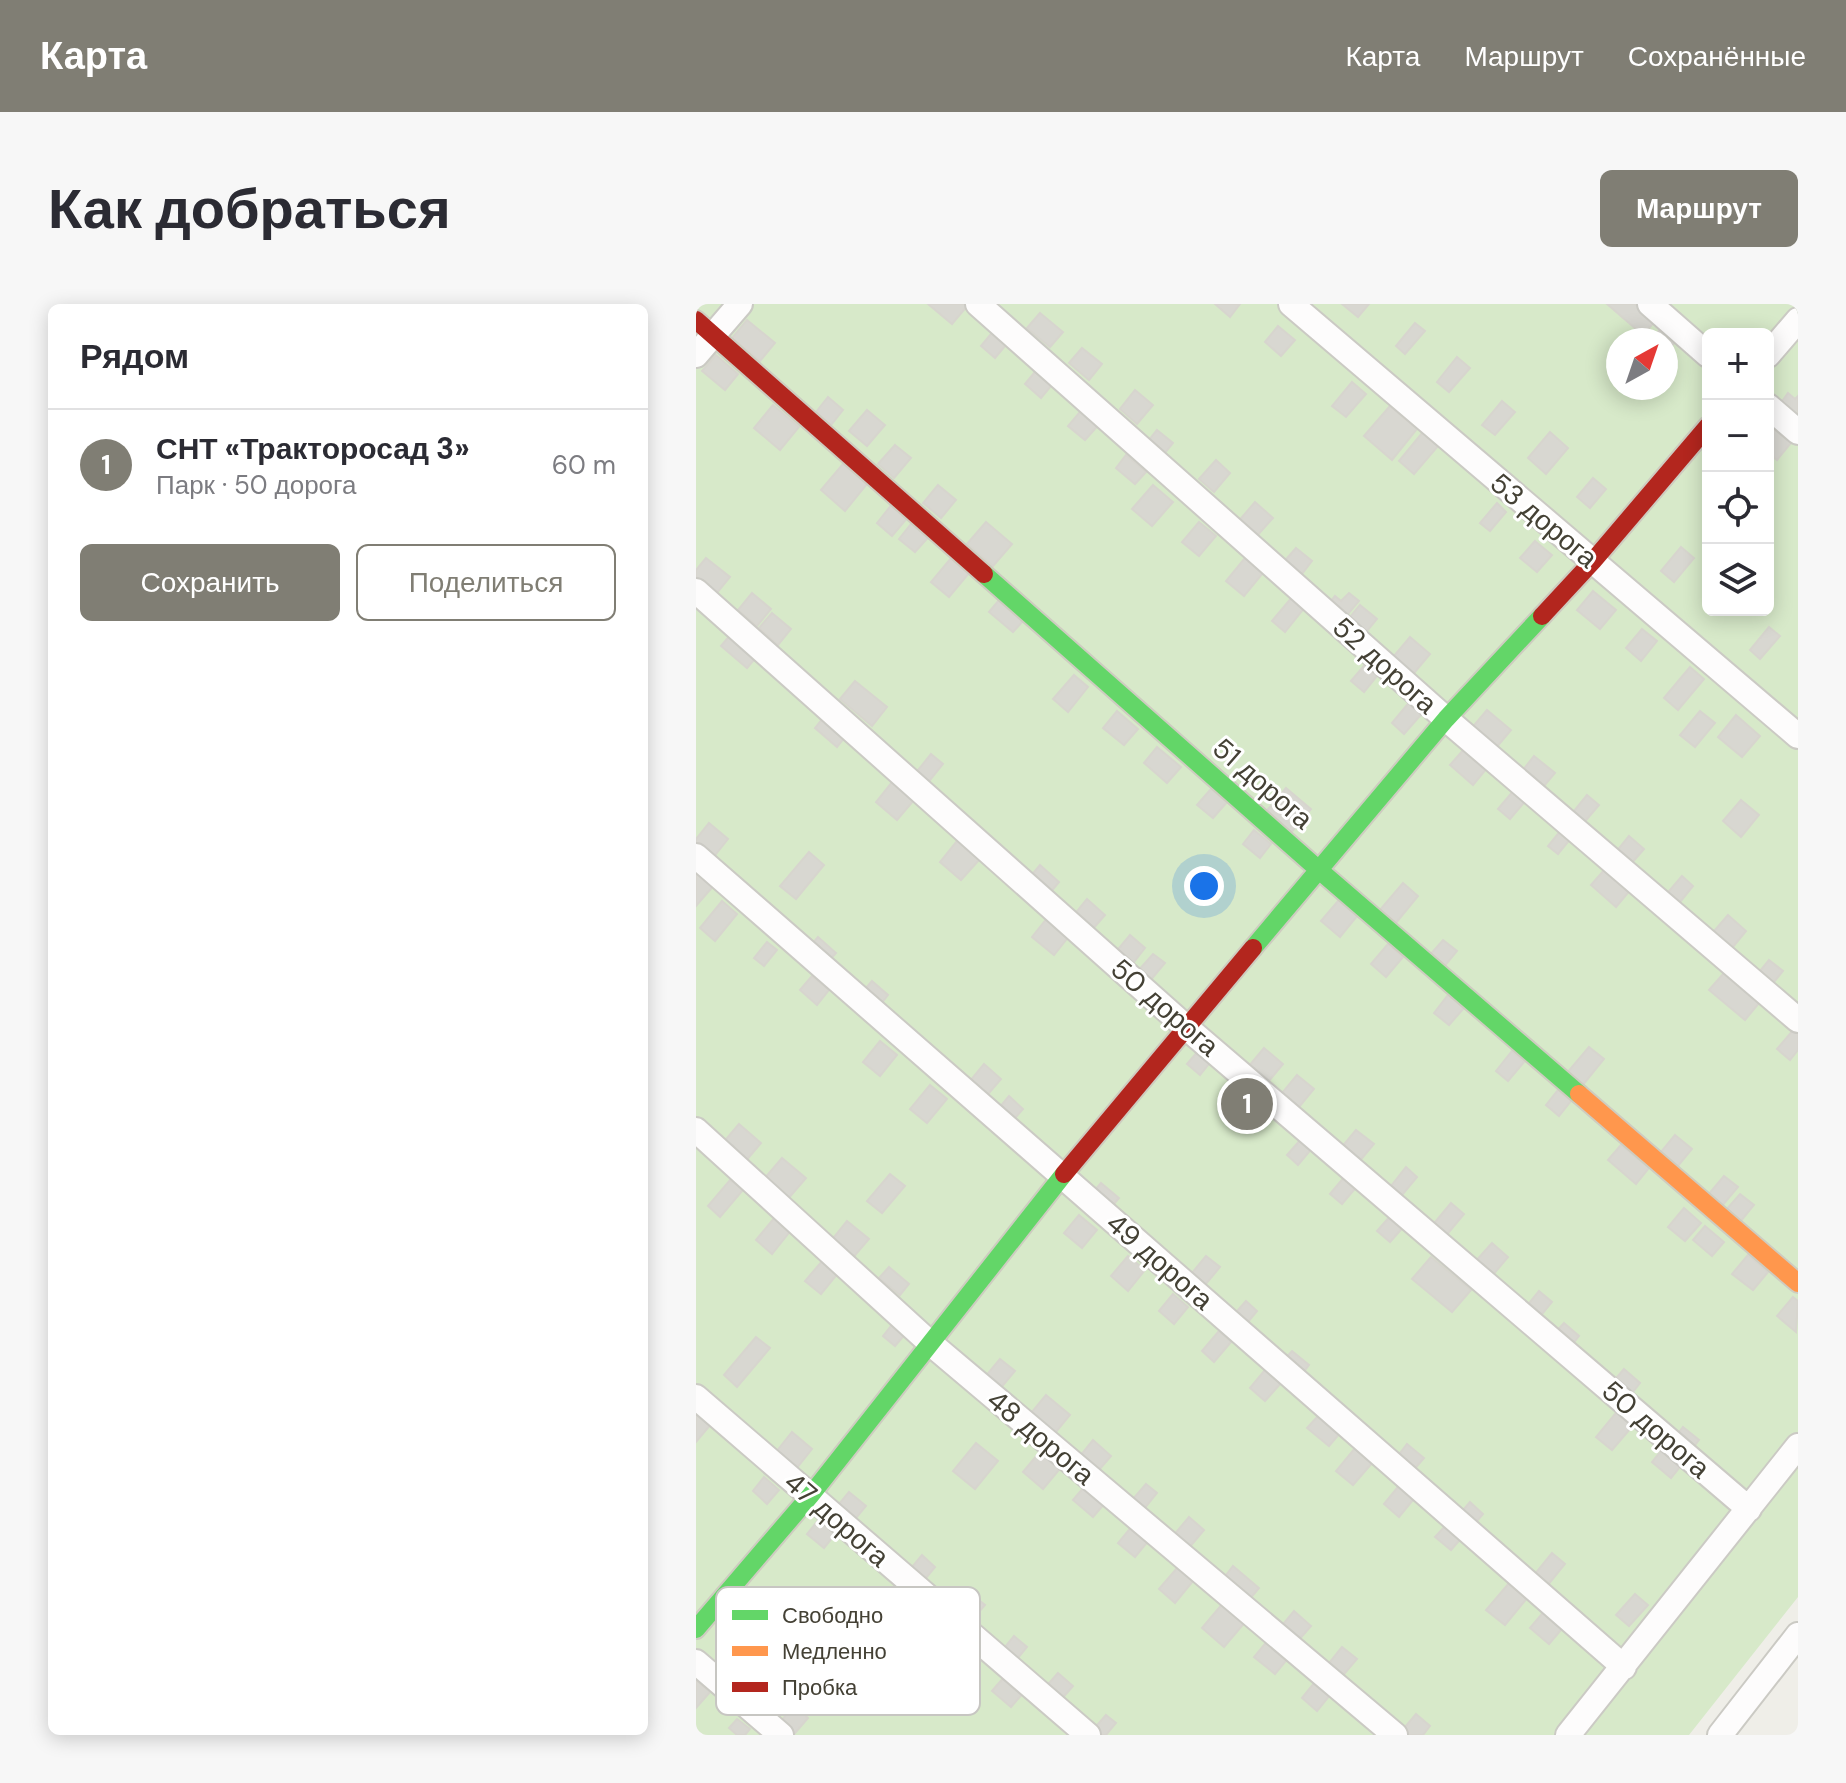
<!DOCTYPE html>
<html lang="ru">
<meta charset="utf-8">
<style>
:root{--surface:#fff;--page:#f7f7f7;--text:#2b2b33;--muted:#7c7c81;--line:#e1e1e2;--accent:#807e74}
body{margin:0;font-family:"DM Sans",sans-serif;background:var(--page);color:var(--text)}
.controls{position:absolute;right:24px;top:24px;display:grid;overflow:hidden;border-radius:12px;box-shadow:0 4px 20px #0003}
.controls button{width:72px;height:72px;display:grid;place-items:center;padding:0;border:0;border-bottom:2px solid var(--line);background:var(--surface);color:var(--text);font:40px sans-serif}
.compass{position:absolute;left:910px;top:24px;width:72px;height:72px;border-radius:50%;background:var(--surface);box-shadow:0 4px 20px #0003;rotate:40deg}
.you{position:absolute;left:508px;top:582px;width:28px;height:28px;margin:-20px;border:6px solid #fff;border-radius:50%;background:#1a73e8;box-shadow:0 0 0 12px #1a73e833}
.badge{display:grid;place-items:center;width:52px;height:52px;border-radius:50%;background:var(--accent);color:#fff;font-size:26px;font-weight:700}
.pin{position:absolute;translate:-50% -50%;border:4px solid #fff;box-shadow:0 2px 8px #0006}
.list{margin:0;padding:0;list-style:none}
h2{display:flex;justify-content:space-between;align-items:center;height:104px;margin:0;padding:0 32px;font-size:34px}
h2 small{font-size:26px;font-weight:400;color:var(--muted)}
.list li{display:grid;grid-template-columns:52px 1fr auto;gap:24px;align-items:center;box-sizing:border-box;height:112px;padding:0 32px;border-top:2px solid var(--line)}
.list b{display:block;font-size:30px;white-space:nowrap}
.list p{margin:0;font-size:26px;white-space:nowrap;color:var(--muted)}
.list em{font-size:26px;font-style:normal;color:var(--muted)}
.actions{display:flex;gap:16px;padding:24px 32px}
.actions a{flex:1;padding:18px 0;border:2px solid var(--accent);border-radius:12px;text-align:center;font-size:28px;color:var(--accent)}
.actions .main{background:var(--accent);color:#fff}
.icon{flex:none;width:44px;height:44px;fill:none;stroke:currentColor;stroke-width:2;stroke-linecap:round;stroke-linejoin:round}
.map{position:relative;flex:none;width:1102px;height:1431px;overflow:hidden;border-radius:12px}
header{display:flex;align-items:center;gap:48px;box-sizing:border-box;height:112px;padding:0 40px;background:var(--accent);color:#fff}
header strong{font-size:38px}
nav{display:flex;gap:44px;margin-inline-start:auto;font-size:28px}
.intro{display:flex;align-items:center;justify-content:space-between;box-sizing:border-box;height:192px;padding:0 48px}
h1{margin:0;font-size:56px}
.button{padding:20px 36px;border-radius:12px;background:var(--accent);color:#fff;font-size:28px;font-weight:700}
main{display:flex;gap:48px;padding:0 48px}
aside{flex:1;background:var(--surface);border-radius:12px;box-shadow:0 4px 20px #0003}
.map>svg:first-child{display:block}
.green{fill:#d7e9c9;fill-rule:evenodd}
.building{fill:#d8d7d1;stroke:#d7d5ce;stroke-width:2}
.lines{fill:none;stroke-linecap:round;stroke-linejoin:round}
.street-casing{stroke:#cbcac4;stroke-width:28}
.fast-casing{stroke:#ceccc0;stroke-width:22}
.slow-casing{stroke:#ceccc0;stroke-width:22}
.jam-casing{stroke:#ceccc0;stroke-width:22}
.street{stroke:#fdfcfc;stroke-width:24}
.fast{stroke:#63d668;stroke-width:18}
.slow{stroke:#ff974d;stroke-width:18}
.jam{stroke:#b3261e;stroke-width:18}
.labels{text-anchor:middle;stroke-width:6;stroke-linejoin:round;paint-order:stroke}
.street-label{font-size:28px;fill:#444135;stroke:#fff}
.key{fill:#fff;stroke:#c7c6c2;stroke-width:2}
.key-label{font-size:22px;fill:#444135}
</style>
<header>
<strong>Карта</strong>
<nav><a>Карта</a><a>Маршрут</a><a>Сохранённые</a></nav>
</header>
<div class="intro"><h1>Как добраться</h1><a class="button">Маршрут</a></div>
<main>
<aside>
<h2>Рядом<small></small></h2>
<ul class="list">
<li><span class="badge">1</span><div><b>СНТ «Тракторосад 3»</b><p>Парк · 50 дорога</p></div><em>60 m</em></li>
</ul>
<div class="actions"><a class="main">Сохранить</a><a>Поделиться</a></div>
</aside>
<div class="map">
<svg width="1102" height="1431" viewBox="0 0 1102 1431">
<rect width="100%" height="100%" fill="#efeee8"/>
<path class="green" d="M0 0H1102V1293L993 1431H0ZM1012 30H1072V306H1012ZM922 36H970V84H922Z"/>
<path class="building" d="M232 0H271L272 1 256 20Z
M519 0H544L534 13Z
M646 0H673L662 13Z
M911 0H939L959 17 947 31Z
M344 9 367 28 354 43 331 24Z
M51 16 79 39 64 57 36 34Z
M719 19 729 27 709 50 700 42Z
M582 22 599 36 585 52 569 38Z
M300 24 314 36 299 54 285 42Z
M965 24 980 37 970 48V36H956Z
M386 44 406 60 393 76 373 59Z
M20 51 42 70 29 86 6 67Z
M761 53 774 64 753 88 741 78Z
M343 63 360 76 345 94 329 80Z
M656 78 670 90 650 113 636 102Z
M439 86 457 101 441 120 424 105Z
M1092 89 1099 95 1102 92V115L1084 100Z
M132 93 147 106 135 121 120 108Z
M806 97 819 108 799 131 786 121Z
M77 101 103 123 84 146 58 124Z
M389 102 406 117 389 136 372 122Z
M694 102 721 125 696 156 668 132Z
M171 106 189 121 171 142 153 127Z
M1074 122 1095 139 1081 156 1072 149V125Z
M461 126 477 139 464 155 448 142Z
M727 128 743 141 718 170 703 157Z
M854 128 872 144 850 170 832 154Z
M199 141 215 154 198 174 182 160Z
M430 151 450 168 439 180 420 164Z
M520 156 534 169 518 188 503 175Z
M147 160 171 180 149 207 125 186Z
M897 174 910 185 894 204 881 193Z
M242 181 260 196 245 214 227 199Z
M457 181 477 198 456 222 436 205Z
M559 198 577 214 559 234 541 219Z
M197 199 213 212 196 232 181 219Z
M801 199 810 208 794 227 784 219Z
M219 215 236 229 219 248 203 235Z
M290 218 316 240 297 262 271 240Z
M503 218 520 232 503 252 486 238Z
M839 237 856 251 841 268 824 254Z
M985 243 998 254 978 278 965 267Z
M600 244 616 257 602 275 585 261Z
M256 253 274 268 253 293 235 278Z
M10 254 34 273 20 290 0 273V266Z
M549 254 567 269 548 292 530 277Z
M897 287 920 306 904 325 881 306Z
M56 289 75 305 61 322 42 306Z
M653 289 663 297 646 317 630 303 639 292 645 297Z
M597 292 609 303 589 328 576 317Z
M304 295 328 316 317 328 293 308Z
M664 301 681 315 666 333 649 319Z
M76 309 95 325 82 341 63 324Z
M1073 323 1084 332 1064 355 1054 346Z
M946 325 961 337 945 357 930 344Z
M36 329 62 351 51 364 25 342Z
M714 333 734 350 713 375 693 358Z
M673 356 685 367 668 388 655 377Z
M994 363 1008 375 982 406 968 394Z
M378 371 392 383 372 408 357 395Z
M159 377 191 403 176 422 144 395Z
M716 395 729 406 708 430 696 419Z
M791 406 815 426 799 445 775 425Z
M421 407 442 425 428 441 407 424Z
M1004 407 1019 419 999 443 984 431Z
M131 409 153 428 141 443 119 424Z
M1040 411 1064 432 1046 453 1022 433Z
M461 443 485 463 471 479 448 459Z
M769 444 792 463 777 481 754 461Z
M235 450 247 460 230 481 218 471Z
M838 452 859 469 843 488 823 471Z
M197 477 219 495 201 516 180 498Z
M590 484 615 505 593 531 568 510Z
M515 485 531 498 517 514 501 501Z
M819 485 831 495 814 515 802 505Z
M891 491 903 501 885 522 874 512Z
M1045 496 1063 511 1045 533 1027 517Z
M13 519 32 535 16 555 0 542V535Z
M866 525 876 533 862 550 852 542Z
M558 526 575 540 564 554 547 540Z
M933 532 948 545 934 561 919 549Z
M261 537 283 556 265 576 244 558Z
M113 548 128 561 100 595 84 582Z
M344 561 363 578 353 590 334 573Z
M910 564 935 585 920 603 895 581Z
M0 567 20 579 0 602Z
M986 572 997 582 980 603 968 593Z
M707 579 722 592 699 620 683 607Z
M391 595 409 611 395 627 377 612Z
M643 596 662 611 644 633 625 617Z
M26 597 41 610 19 637 4 624Z
M1032 611 1050 627 1032 649 1013 633Z
M352 613 374 631 358 651 336 633Z
M434 631 449 644 434 663 418 650Z
M122 633 140 649 129 661 111 646Z
M747 636 761 647 747 664 733 652Z
M71 638 81 646 68 662 58 654Z
M692 640 707 653 690 673 675 660Z
M457 650 469 659 453 678 441 668Z
M1073 656 1087 667 1073 684 1060 672Z
M1028 669 1063 699 1049 716 1013 686Z
M116 672 133 686 121 701 104 686Z
M176 677 192 691 181 705 164 691Z
M752 691 768 704 753 721 738 709Z
M1098 725 1102 728V746L1094 756 1081 745Z
M184 737 201 751 184 772 167 758Z
M893 743 908 755 886 782 871 769Z
M568 744 587 760 572 778 553 762Z
M504 745 516 756 504 771 491 760Z
M816 747 828 758 812 777 800 767Z
M288 760 305 775 286 797 269 783Z
M601 771 618 785 603 803 586 789Z
M234 781 251 795 231 819 214 805Z
M862 786 875 797 863 812 850 801Z
M313 792 327 805 313 821 299 809Z
M557 792 570 802 555 820 542 810Z
M43 820 65 839 48 859 26 840Z
M660 826 678 840 662 859 645 844Z
M979 831 996 845 981 863 964 849Z
M607 833 618 842 602 861 591 851Z
M925 841 953 864 940 880 912 856Z
M86 854 110 874 91 896 67 876Z
M710 863 721 873 706 891 695 882Z
M194 870 209 882 186 909 171 897Z
M650 871 662 881 646 900 634 890Z
M1028 872 1042 883 1025 903 1011 892Z
M34 876 47 886 24 913 12 902Z
M405 879 423 894 411 908 393 893Z
M1044 890 1058 901 1044 918 1030 906Z
M755 899 768 910 748 934 735 923Z
M988 904 1005 919 989 937 972 923Z
M697 909 710 920 694 938 681 927Z
M383 911 401 926 386 944 368 929Z
M80 912 96 925 76 950 60 936Z
M151 917 173 935 155 956 134 938Z
M1009 922 1028 938 1016 952 997 936Z
M796 939 812 953 796 972 779 958Z
M1052 951 1072 968 1057 986 1036 970Z
M432 952 449 966 432 987 415 972Z
M510 952 524 963 504 987 491 975Z
M735 953 775 986 756 1008 716 975Z
M127 956 143 968 125 990 109 977Z
M193 963 213 980 204 991 183 974Z
M843 987 856 998 842 1015 829 1004Z
M477 990 492 1003 478 1020 463 1007Z
M1097 993 1102 997 1100 1028 1081 1012Z
M550 997 561 1007 547 1024 535 1014Z
M199 1017 212 1027 199 1042 187 1032Z
M868 1019 883 1032 875 1042 859 1029Z
M523 1027 535 1038 518 1058 506 1047Z
M60 1033 74 1044 41 1083 28 1071Z
M596 1047 613 1061 603 1074 585 1059Z
M304 1055 319 1067 303 1086 288 1074Z
M928 1065 944 1079 933 1093 916 1079Z
M569 1066 585 1079 569 1097 554 1084Z
M350 1091 374 1111 359 1129 335 1109Z
M924 1104 940 1118 916 1146 900 1133Z
M0 1107 15 1120 0 1138Z
M623 1111 644 1129 633 1142 611 1124Z
M987 1123 1003 1136 996 1145 980 1132Z
M96 1128 116 1145 100 1165 80 1148Z
M397 1136 415 1152 402 1167 384 1152Z
M280 1139 302 1157 279 1185 257 1167Z
M711 1140 728 1154 714 1170 698 1157Z
M969 1142 988 1158 975 1174 956 1158Z
M660 1143 677 1158 657 1181 640 1167Z
M347 1144 367 1161 347 1185 327 1168Z
M68 1173 83 1186 71 1200 57 1187Z
M706 1178 721 1191 703 1213 688 1200Z
M450 1180 461 1189 448 1205 437 1195Z
M389 1182 409 1199 397 1213 377 1196Z
M153 1188 170 1202 155 1220 138 1206Z
M774 1198 787 1210 775 1224 762 1212Z
M493 1213 508 1226 492 1245 477 1232Z
M124 1214 141 1228 128 1244 111 1230Z
M752 1219 767 1232 755 1246 739 1233Z
M437 1221 454 1235 439 1253 422 1239Z
M856 1249 869 1260 851 1282 838 1271Z
M226 1251 239 1263 225 1280 211 1269Z
M537 1262 563 1284 552 1297 527 1275Z
M482 1263 498 1276 479 1299 463 1285Z
M814 1278 832 1293 809 1321 790 1306Z
M939 1290 952 1301 933 1322 920 1311Z
M279 1293 289 1301 272 1321 263 1312Z
M528 1298 550 1317 528 1343 506 1324Z
M851 1304 870 1320 853 1340 834 1324Z
M598 1307 615 1322 600 1339 583 1325Z
M318 1332 331 1343 317 1360 304 1349Z
M573 1335 594 1352 579 1370 558 1353Z
M646 1343 661 1355 643 1376 629 1364Z
M362 1369 377 1382 363 1398 348 1385Z
M309 1372 328 1388 315 1403 296 1387Z
M0 1376 14 1388 0 1404Z
M619 1378 634 1391 621 1407 606 1394Z
M98 1401 112 1414 99 1429 85 1417Z
M720 1410 734 1422 727 1431H706L704 1429Z
M410 1411 420 1419 410 1431H399L395 1428Z
M41 1415 54 1425 49 1431H41L33 1424Z"/>
<g class="lines">
<defs>
<path id="street" d="M282 0 750 415 1102 716
M595 0 1102 432
M954 0 1012 51
M0 51 44 0
M1072 51 1102 16
M1072 102 1102 128
M0 287 491 724 1053 1205
M0 552 928 1363
M0 826 234 1039 699 1431
M0 1093 392 1431
M0 1358 85 1431
M872 1431 1102 1142
M1024 1431 1102 1331"/>
<path id="fast" d="M288 270 623 566 883 790
M557 644 750 415 846 312
M0 1325 114 1192 368 870"/>
<path id="slow" d="M883 790 1102 979"/>
<path id="jam" d="M0 16 288 270
M846 312 897 257 1012 122
M368 870 557 644"/>
</defs>
<use href="#street" class="street-casing"/>
<use href="#fast" class="fast-casing"/>
<use href="#slow" class="slow-casing"/>
<use href="#jam" class="jam-casing"/>
<use href="#street" class="street"/>
<use href="#fast" class="fast"/>
<use href="#slow" class="slow"/>
<use href="#jam" class="jam"/>
</g>
<g class="labels">
<g class="street-label">
<text transform="translate(848 216) rotate(40)" y="10">53 дорога</text>
<text transform="translate(689 361) rotate(42)" y="10">52 дорога</text>
<text transform="translate(567 479) rotate(41)" y="10">51 дорога</text>
<text transform="translate(469 703) rotate(41)" y="10">50 дорога</text>
<text transform="translate(464 957) rotate(41)" y="10">49 дорога</text>
<text transform="translate(960 1125) rotate(41)" y="10">50 дорога</text>
<text transform="translate(345 1133) rotate(40)" y="10">48 дорога</text>
<text transform="translate(141 1215) rotate(41)" y="10">47 дорога</text>
</g>
</g>
<rect x="20" y="1283" width="264" height="128" rx="12" class="key"/>
<rect x="36" y="1306" width="36" height="10" fill="#63d668"/>
<rect x="36" y="1342" width="36" height="10" fill="#ff974d"/>
<rect x="36" y="1378" width="36" height="10" fill="#b3261e"/>
<g class="key-label">
<text x="86" y="1319">Свободно</text>
<text x="86" y="1355">Медленно</text>
<text x="86" y="1391">Пробка</text>
</g>
</svg>
<div class="controls">
<button>+</button>
<button>−</button>
<button><svg class="icon" aria-label="locate" viewBox="0 0 24 24"><circle cx="12" cy="12" r="6"/><path d="M12 2v4M12 18v4M2 12h4M18 12h4"/></svg></button>
<button><svg class="icon" aria-label="layers" viewBox="0 0 24 24"><path d="M12 4l9 5-9 5-9-5zM3 14l9 5 9-5"/></svg></button>
</div>
<svg class="compass" viewBox="-18 -18 36 36"><path d="M0-13l5 13h-10z" fill="#e53935"/><path d="M0 13l5-13h-10z" fill="#7c7c81"/></svg>
<div class="you"></div>
<div class="pin badge" style="left:551px;top:800px">1</div>
</div>
</main>
